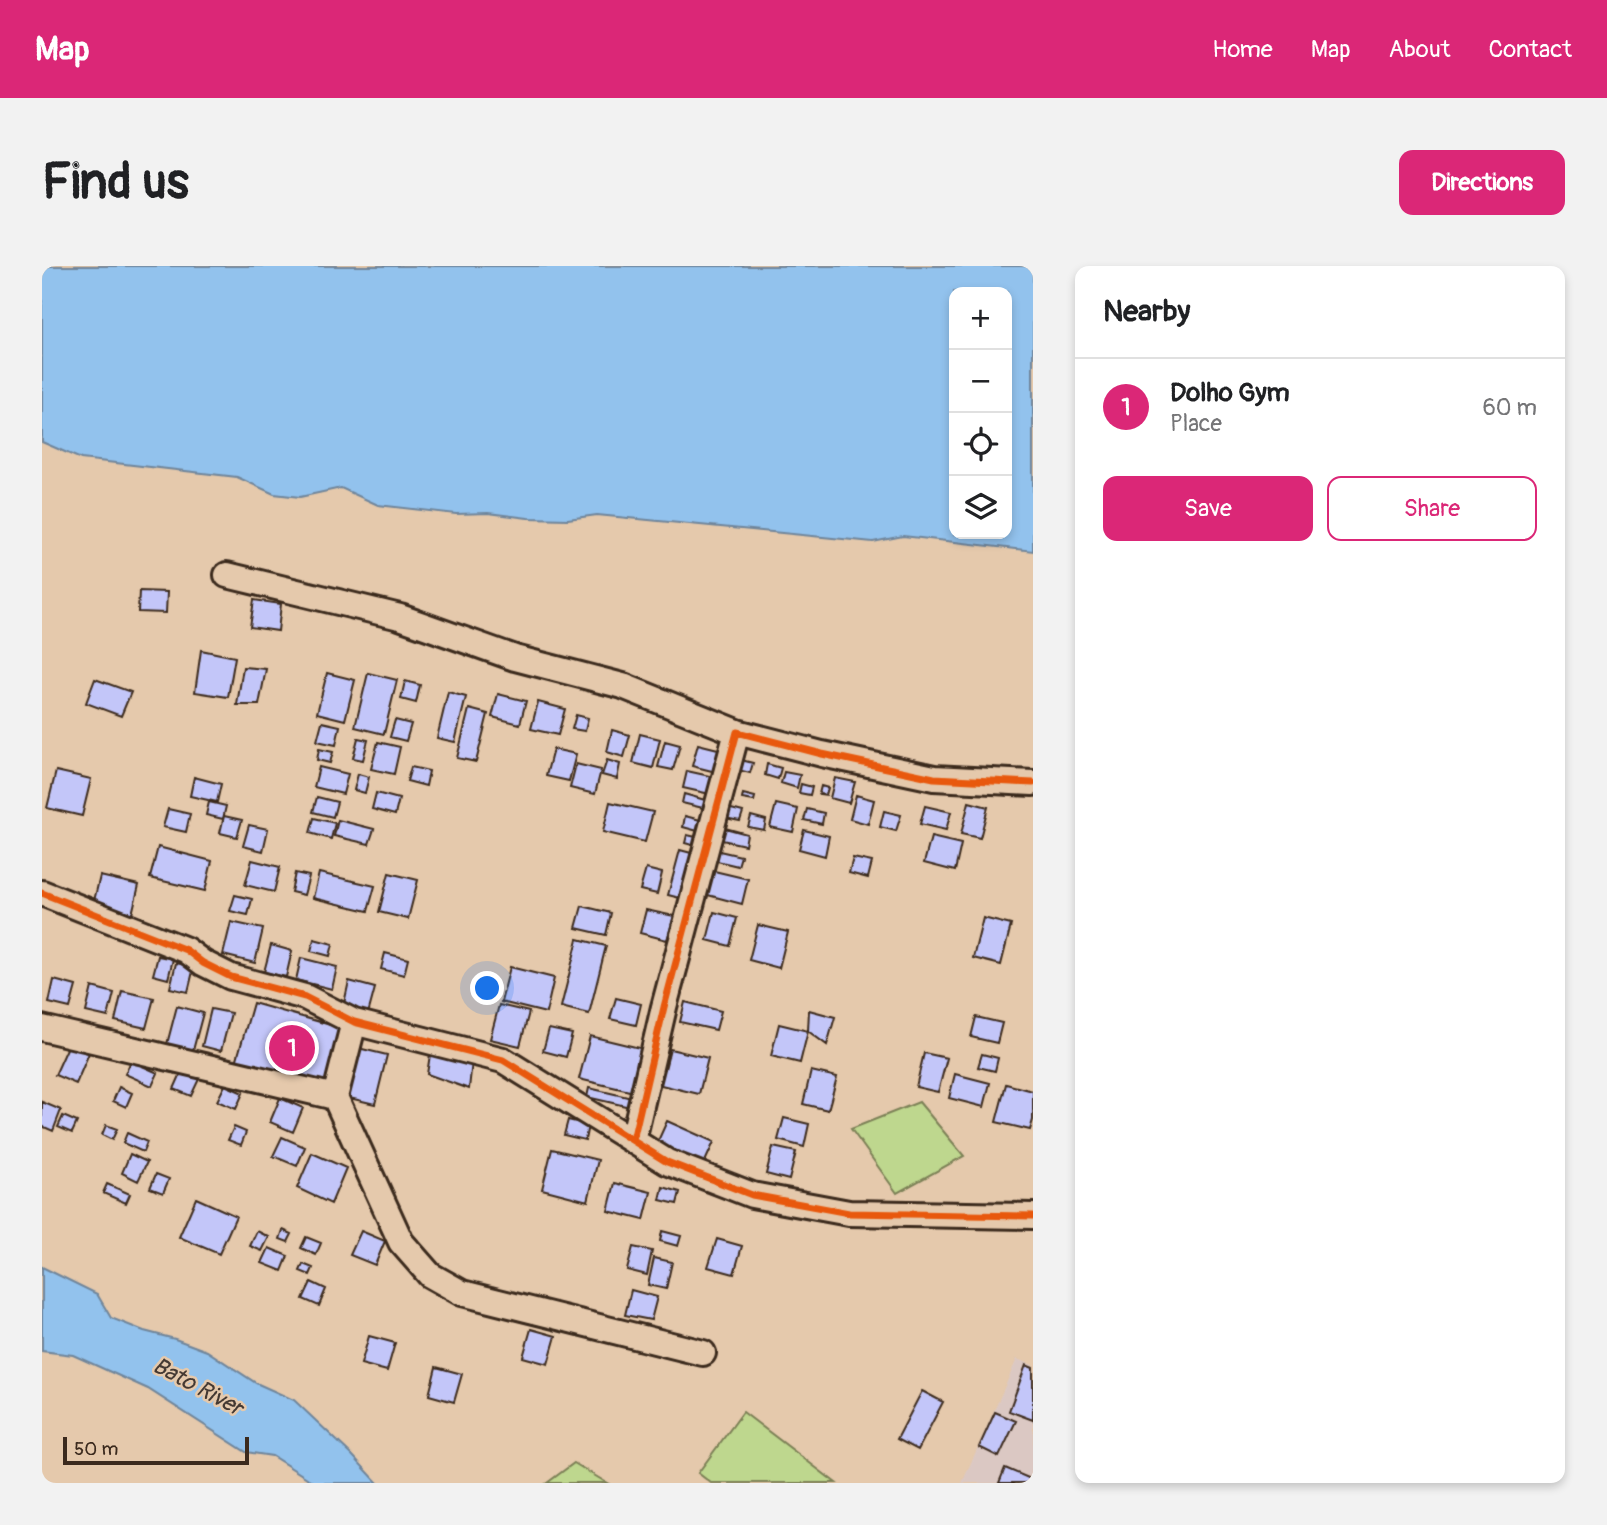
<!DOCTYPE html>
<meta charset="utf-8">
<style>
:root{--surface:#fff;--page:#f2f2f2;--text:#202124;--muted:#757577;--line:#e0e0e0;--accent:#db2777}
body{margin:0;font-family:Pangolin,sans-serif;background:var(--page);color:var(--text)}
.controls{position:absolute;right:21px;top:21px;display:grid;overflow:hidden;border-radius:14px;box-shadow:0 4px 10px #0003}
.controls button{width:63px;height:63px;display:grid;place-items:center;padding:0;border:0;border-bottom:2px solid var(--line);background:var(--surface);color:var(--text);font:35px sans-serif}
.scale{position:absolute;left:21px;bottom:18px;width:186px;box-sizing:border-box;padding-left:7px;border:4px solid #3b2a1e;border-top:0;font-size:19px;line-height:24px;white-space:nowrap;color:#3b2a1e;-webkit-text-stroke:5px #e5c9ac;paint-order:stroke}
.you{position:absolute;left:446px;top:723px;width:24px;height:24px;margin:-18px;border:5px solid #fff;border-radius:50%;background:#1a73e8;box-shadow:0 0 0 10px #1a73e833}
.badge{display:grid;place-items:center;width:46px;height:46px;border-radius:50%;background:var(--accent);color:#fff;font-size:23px;font-weight:700}
.pin{position:absolute;translate:-50% -50%;border:4px solid #fff;box-shadow:0 2px 7px #0006}
.list{margin:0;padding:0;list-style:none}
h2{display:flex;justify-content:space-between;align-items:center;height:91px;margin:0;padding:0 28px;font-size:30px}
h2 small{font-size:23px;font-weight:400;color:var(--muted)}
.list li{display:grid;grid-template-columns:46px 1fr auto;gap:21px;align-items:center;box-sizing:border-box;height:98px;padding:0 28px;border-top:2px solid var(--line)}
.list b{display:block;font-size:26px;white-space:nowrap}
.list p{margin:0;font-size:23px;white-space:nowrap;color:var(--muted)}
.list em{font-size:23px;font-style:normal;color:var(--muted)}
.actions{display:flex;gap:14px;padding:21px 28px}
.actions a{flex:1;padding:16px 0;border:2px solid var(--accent);border-radius:14px;text-align:center;font-size:24px;color:var(--accent)}
.actions .main{background:var(--accent);color:#fff}
.icon{flex:none;width:38px;height:38px;fill:none;stroke:currentColor;stroke-width:2;stroke-linecap:round;stroke-linejoin:round}
.map{position:relative;flex:none;width:991px;height:1217px;overflow:hidden;border-radius:14px}
header{display:flex;align-items:center;gap:42px;box-sizing:border-box;height:98px;padding:0 35px;background:var(--accent);color:#fff}
header strong{font-size:33px}
nav{display:flex;gap:38px;margin-inline-start:auto;font-size:24px}
.intro{display:flex;align-items:center;justify-content:space-between;box-sizing:border-box;height:168px;padding:0 42px}
h1{margin:0;font-size:49px}
.button{padding:18px 32px;border-radius:14px;background:var(--accent);color:#fff;font-size:24px;font-weight:700}
main{display:flex;gap:42px;padding:0 42px}
aside{flex:1;background:var(--surface);border-radius:14px;box-shadow:0 4px 10px #0003}
.map>svg:first-child{display:block}
.built{fill:#dbc8c3}
.green{fill:#bed78e;stroke:#7c8056;stroke-width:2}
.water{fill:#92c2ed;stroke:#6f859a;stroke-width:2;fill-rule:evenodd}
.building{fill:#c3c6f9;stroke:#3b2a1e;stroke-width:2}
.lines{fill:none;stroke-linecap:round;stroke-linejoin:round}
.minor-casing{stroke:#3b2a1e;stroke-width:30}
.minor{stroke:#e5c9ac;stroke-width:24}
.cycleway-casing{stroke:#e5c9ac;stroke-width:11}
.cycleway{stroke:#e8590c;stroke-width:7}
.labels{text-anchor:middle;stroke-width:5;stroke-linejoin:round;paint-order:stroke}
.water-label{font-size:23px;font-style:italic;fill:#443933;stroke:#e5c9ac}
</style>
<header>
<strong>Map</strong>
<nav><a>Home</a><a>Map</a><a>About</a><a>Contact</a></nav>
</header>
<div class="intro"><h1>Find us</h1><a class="button">Directions</a></div>
<main>
<div class="map">
<svg width="991" height="1217" viewBox="0 0 991 1217">
<rect width="100%" height="100%" fill="#e5c9ac"/>
<filter id="ink" filterUnits="userSpaceOnUse"><feTurbulence type="fractalNoise" baseFrequency=".0143" numOctaves="2"/><feDisplacementMap in="SourceGraphic" scale="14" xChannelSelector="R" yChannelSelector="G"/><feConvolveMatrix kernelMatrix="1 2 1 2 8 2 1 2 1" color-interpolation-filters="sRGB"/></filter>
<g filter="url(#ink)">
<path class="built" d="M975 1093 991 1099V1217H920Z"/>
<path class="green" d="M877 836 922 890 855 927 809 863Z
M701 1146 794 1217H669L656 1207Z
M532 1197 565 1217H505Z"/>
<path class="water" d="M0 0H991V285L861 270 831 276 555 249 526 253 486 252 446 247 414 248 336 239 299 222 258 231 232 228 195 211 39 193 0 176ZM965 26V268H912V26Z
M0 1001 55 1028 69 1052 102 1065 133 1073 165 1085 214 1117 252 1134 310 1189 336 1217H273L230 1190 204 1186 106 1123 31 1089 0 1085Z"/>
<path class="building" d="M97 325 125 326 124 347 96 346Z
M212 334 239 338 236 365 208 361Z
M159 384 193 391 186 431 153 426Z
M201 401 224 403 217 439H195Z
M285 407 313 414 303 454 275 447Z
M326 407 355 414 342 468 313 461Z
M53 413 89 426 79 450 44 437Z
M363 415 378 419 374 437 359 433Z
M406 426 424 431 413 476 395 472Z
M456 428 484 435 478 458 450 451Z
M496 436 523 443 516 469 489 463Z
M427 443 446 448 434 496 415 492Z
M534 449 546 452 543 465 530 463Z
M353 454 369 458 364 475 348 471Z
M280 456 298 460 294 479 275 475Z
M570 464 588 469 582 491 565 486Z
M598 468 618 473 611 502 591 497Z
M316 472 326 474 321 494 311 492Z
M623 475 638 479 631 504 616 501Z
M336 476 358 481 352 508 329 503Z
M656 478 684 485 678 507 650 500Z
M277 483 291 486 288 497 275 494Z
M511 483 534 488 527 515 504 510Z
M565 494 578 498 575 513 560 509Z
M699 494 711 497 708 507 696 504Z
M534 498 559 504 553 528 528 522Z
M725 498 739 502 736 513 723 509Z
M277 501 306 508 301 528 272 521Z
M369 501 387 505 384 520 365 515Z
M14 505 49 513 40 550 5 542Z
M645 505 672 511 668 528 641 522Z
M742 506 758 509 755 522 739 517Z
M316 508 327 511 323 527 312 524Z
M152 511 179 518 175 536 148 530Z
M793 512 813 516 807 537 788 532Z
M759 518 770 521 768 529 757 527Z
M779 520 786 522 784 529 777 528Z
M334 527 357 533 353 549 330 543Z
M642 528 663 534 661 542 640 537Z
M701 528 713 531 712 535 700 533Z
M814 529 832 534 826 558 808 553Z
M275 531 295 536 291 551 271 546Z
M167 536 184 540 181 553 164 549Z
M568 536 611 546 603 576 561 566Z
M927 536 946 541 938 572 919 568Z
M734 538 756 543 751 566 728 561Z
M883 540 909 546 904 564 878 558Z
M685 542 701 546 698 555 683 552Z
M126 543 148 548 144 566 121 561Z
M765 543 782 547 780 558 762 554Z
M842 545 859 549 854 565 838 561Z
M182 550 200 554 195 571 178 567Z
M643 550 666 556 663 567 641 561Z
M709 550 724 554 722 564 706 561Z
M272 552 293 557 289 573 268 567Z
M296 554 332 563 327 578 292 570Z
M207 559 226 563 221 585 201 580Z
M683 562 705 568 703 579 680 574Z
M762 564 787 570 783 590 757 583Z
M645 569 659 572 657 581 643 577Z
M889 571 919 578 913 605 882 597Z
M116 581 170 595 163 625 108 612Z
M638 584 653 588 642 633 626 629Z
M673 584 699 590 696 600 671 594Z
M811 592 830 596 826 612 807 607Z
M210 594 238 601 232 626 203 619Z
M604 603 620 607 615 628 598 624Z
M668 604 706 613 700 638 662 628Z
M253 607 267 610 262 629 249 626Z
M277 607 333 620 326 645 271 632Z
M347 607 376 614 366 653 337 646Z
M58 610 97 619 90 648 51 639Z
M193 629 210 633 206 649 188 645Z
M540 640 569 647 564 669 534 662Z
M604 644 632 650 625 674 598 667Z
M672 646 695 652 688 680 665 674Z
M941 652 969 659 959 699 931 692Z
M189 656 221 663 213 697 181 689Z
M716 659 746 666 737 702 707 694Z
M272 673 291 678 288 690 269 685Z
M536 673 564 680 547 748 519 741Z
M229 679 250 685 244 711 222 706Z
M343 687 366 693 362 709 339 703Z
M116 690 131 693 126 713 111 709Z
M259 692 295 701 290 723 254 714Z
M134 697 152 701 146 726 128 722Z
M468 701 512 712 504 747 459 736Z
M12 714 34 720 28 742 7 737Z
M307 715 333 722 326 748 301 742Z
M50 721 72 727 66 751 44 746Z
M80 725 112 732 104 762 73 755Z
M574 732 599 738 594 759 568 753Z
M643 736 679 745 674 764 638 756Z
M211 737 306 764 289 826 193 800Z
M457 739 487 746 478 780 448 773Z
M135 740 161 747 150 788 124 782Z
M169 743 189 747 179 785 160 780Z
M767 744 793 751 785 779 766 765Z
M934 751 960 757 955 777 929 771Z
M737 758 766 765 758 797 729 790Z
M507 763 530 768 524 791 501 785Z
M548 770 606 784 596 827 537 813Z
M27 778 47 787 34 818 13 809Z
M316 782 345 789 333 838 303 831Z
M389 782 430 795 427 823 385 808Z
M628 783 666 792 657 828 619 819Z
M882 787 905 792 896 826 874 821Z
M940 788 956 792 953 805 936 801Z
M89 795 116 807 110 820 83 808Z
M140 805 157 813 149 830 132 823Z
M769 805 795 811 786 844 761 838Z
M913 808 948 817 942 841 907 832Z
M964 818 991 825V854L988 864 954 856Z
M183 819 201 827 194 843 175 835Z
M77 821 90 827 84 841 71 835Z
M547 822 590 832 588 841 545 831Z
M238 832 261 842 251 866 228 856Z
M0 836 19 844 11 865 0 860Z
M21 850 35 856 30 867 16 861Z
M742 852 767 858 762 881 736 874Z
M526 854 546 859 543 874 522 869Z
M625 855 672 876 662 898 615 877Z
M64 859 75 863 70 874 60 869Z
M192 861 204 866 199 879 186 874Z
M85 867 105 876 101 886 81 877Z
M240 871 263 881 255 900 231 890Z
M731 881 754 886 747 914 724 908Z
M510 883 556 894 546 935 500 923Z
M270 887 304 902 289 938 255 922Z
M88 888 105 896 96 915 80 907Z
M114 908 127 913 121 927 108 922Z
M573 917 609 926 602 954 566 945Z
M65 918 88 928 84 937 61 927Z
M621 921 638 926 635 938 618 934Z
M154 932 194 950 177 988 137 971Z
M241 964 250 968 246 976 238 973Z
M215 965 227 971 220 985 208 980Z
M319 965 343 975 333 999 308 989Z
M620 965 639 970 636 980 618 975Z
M264 971 279 977 274 989 259 982Z
M675 973 700 980 692 1008 666 1001Z
M591 981 610 985 605 1009 585 1004Z
M227 982 246 990 240 1005 220 997Z
M612 992 630 996 624 1023 606 1019Z
M261 998 271 1002 268 1009 258 1005Z
M269 1016 284 1023 277 1040 261 1033Z
M589 1024 615 1031 609 1054 583 1049Z
M489 1063 514 1070 506 1098 481 1091Z
M327 1070 353 1077 345 1105 319 1098Z
M984 1099 991 1102V1154L967 1145Z
M394 1101 420 1108 412 1136 387 1129Z
M880 1125 901 1136 876 1184 855 1173Z
M953 1146 974 1155 957 1191 937 1181Z
M963 1202 991 1214V1217H957Z"/>
<g class="lines">
<defs>
<path id="minor" d="M185 309 358 351 473 392 581 420 695 466
M0 627 144 684 161 697 189 711 263 731 312 756 461 794 625 896 710 929 807 947 991 950
M0 762 293 831 312 756
M293 831 359 976 388 1009 420 1027 661 1087
M591 874 622 741 695 466 780 488 892 512 991 517"/>
</defs>
<use href="#minor" class="minor-casing"/>
<use href="#minor" class="minor"/>
<defs>
<path id="cycleway" d="M0 627 144 684 161 697 189 711 263 731 312 756 461 794 625 896 710 929 807 947 991 950
M591 874 622 741 695 466 780 488 892 512 991 517"/>
</defs>
<use href="#cycleway" class="cycleway-casing"/>
<use href="#cycleway" class="cycleway"/>
</g>
</g>
<g class="labels">
<g class="water-label">
<text transform="translate(156 1120) rotate(28)" y="8">Bato River</text>
</g>
</g>
</svg>
<div class="controls">
<button>+</button>
<button>−</button>
<button><svg class="icon" aria-label="locate" viewBox="0 0 24 24"><circle cx="12" cy="12" r="6"/><path d="M12 2v4M12 18v4M2 12h4M18 12h4"/></svg></button>
<button><svg class="icon" aria-label="layers" viewBox="0 0 24 24"><path d="M12 4l9 5-9 5-9-5zM3 14l9 5 9-5"/></svg></button>
</div>
<div class="scale">50 m</div>
<div class="you"></div>
<div class="pin badge" style="left:250px;top:782px">1</div>
</div>
<aside>
<h2>Nearby<small></small></h2>
<ul class="list">
<li><span class="badge">1</span><div><b>Dolho Gym</b><p>Place</p></div><em>60 m</em></li>
</ul>
<div class="actions"><a class="main">Save</a><a>Share</a></div>
</aside>
</main>
